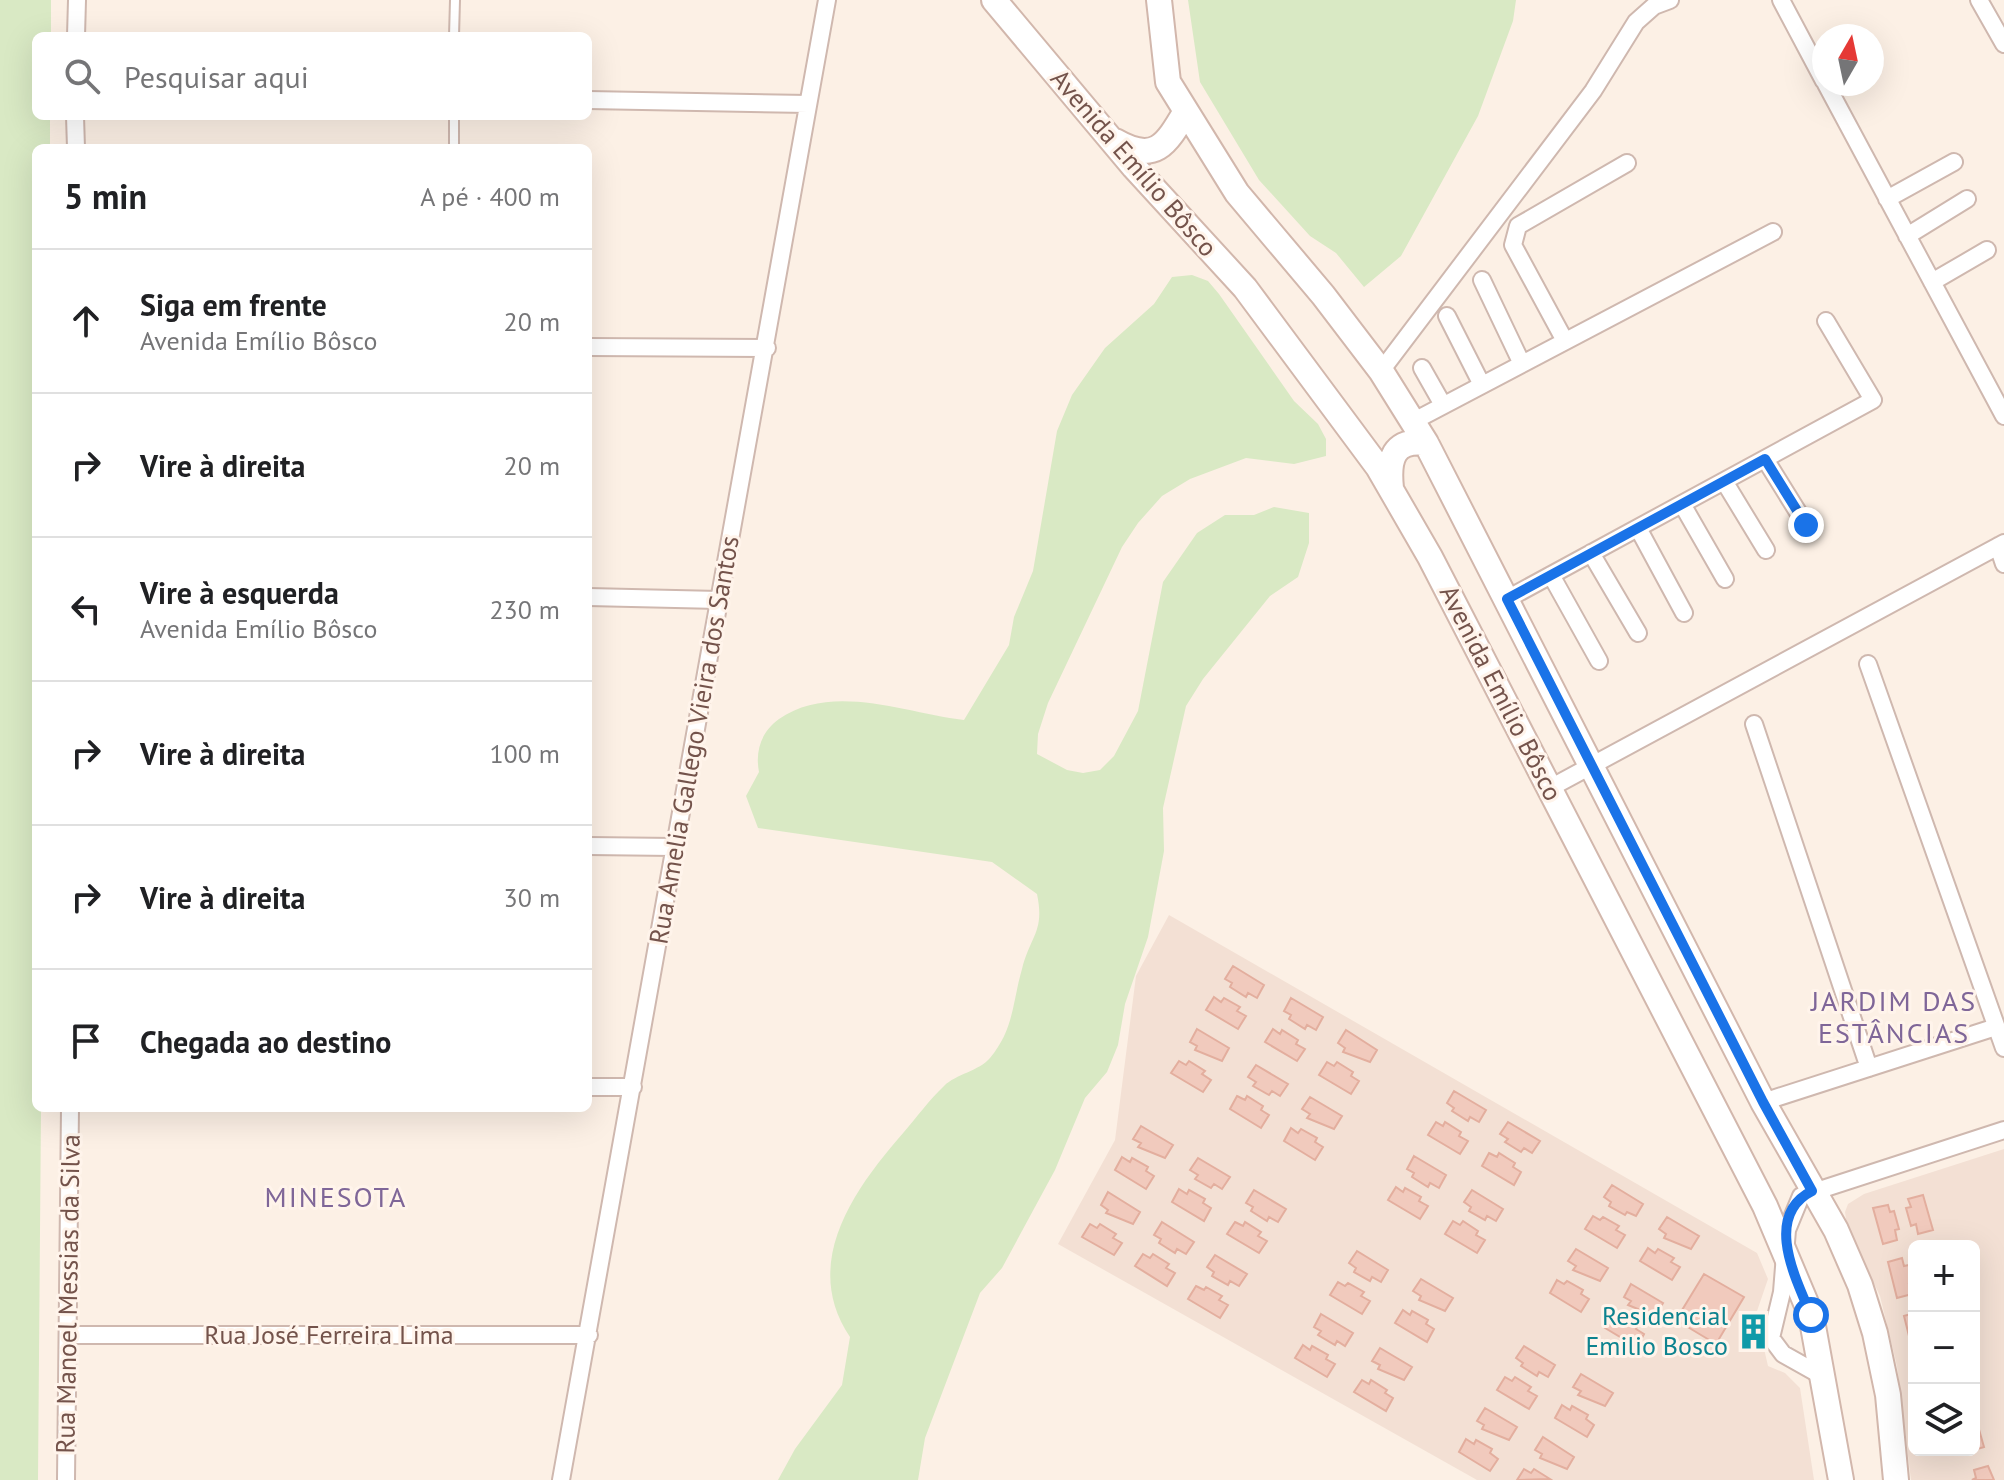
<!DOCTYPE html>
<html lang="pt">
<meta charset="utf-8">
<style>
:root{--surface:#fff;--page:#f6f6f6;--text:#202124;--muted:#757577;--line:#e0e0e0}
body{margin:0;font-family:"PT Sans",sans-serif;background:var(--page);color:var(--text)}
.controls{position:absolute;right:24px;bottom:24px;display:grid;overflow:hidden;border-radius:12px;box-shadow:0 8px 32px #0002}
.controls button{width:72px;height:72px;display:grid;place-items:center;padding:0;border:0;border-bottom:2px solid var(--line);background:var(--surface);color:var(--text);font:40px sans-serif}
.compass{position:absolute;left:1812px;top:24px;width:72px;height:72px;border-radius:50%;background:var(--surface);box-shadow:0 8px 32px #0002;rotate:9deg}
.stop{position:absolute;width:24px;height:24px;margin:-18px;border:6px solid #1a73e8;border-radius:50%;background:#fff}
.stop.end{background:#1a73e8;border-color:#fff;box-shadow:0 2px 8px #0008}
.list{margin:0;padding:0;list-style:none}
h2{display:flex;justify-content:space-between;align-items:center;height:104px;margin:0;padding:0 32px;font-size:34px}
h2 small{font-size:26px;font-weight:400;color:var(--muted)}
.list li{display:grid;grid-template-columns:52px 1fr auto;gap:24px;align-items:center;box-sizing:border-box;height:144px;padding:0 32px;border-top:2px solid var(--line)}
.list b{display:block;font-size:30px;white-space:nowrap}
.list p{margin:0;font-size:26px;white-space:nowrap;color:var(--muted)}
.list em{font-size:26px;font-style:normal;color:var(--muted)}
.icon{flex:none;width:44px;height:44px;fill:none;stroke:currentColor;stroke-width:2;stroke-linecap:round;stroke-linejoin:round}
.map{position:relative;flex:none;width:2004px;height:1480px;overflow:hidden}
.search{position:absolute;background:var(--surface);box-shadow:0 8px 32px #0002;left:32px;top:32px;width:560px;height:88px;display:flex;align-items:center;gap:20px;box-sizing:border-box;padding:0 28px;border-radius:12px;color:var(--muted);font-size:30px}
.panel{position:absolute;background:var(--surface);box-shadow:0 8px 32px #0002;left:32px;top:144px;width:560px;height:968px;border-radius:12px}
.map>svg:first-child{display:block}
.residential{fill:#f3e0d4;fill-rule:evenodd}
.green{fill:#d9e9c4}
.building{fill:#f1cabd;stroke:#e3ae9e;stroke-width:2}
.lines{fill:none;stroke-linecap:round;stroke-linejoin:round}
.service-casing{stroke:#cfb8af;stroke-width:12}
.minor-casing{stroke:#cfb8af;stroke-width:20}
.secondary-casing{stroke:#d2b7ac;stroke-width:28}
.service{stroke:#fff;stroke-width:8}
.minor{stroke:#fff;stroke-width:16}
.secondary{stroke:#fff;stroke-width:24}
.route{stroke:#1a73e8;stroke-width:10}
.labels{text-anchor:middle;stroke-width:6;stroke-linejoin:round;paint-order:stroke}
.street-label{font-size:26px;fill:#74534b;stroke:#fff4eb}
.culture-label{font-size:26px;fill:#0d838f;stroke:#fff4eb;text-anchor:end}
.neighbourhood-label{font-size:28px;letter-spacing:2px;fill:#7f6698;stroke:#fff4eb}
</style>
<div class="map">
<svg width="2004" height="1480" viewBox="0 0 2004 1480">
<rect width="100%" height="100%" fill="#fcf0e5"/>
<path class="residential" d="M1169 915 1757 1253 1768 1279 1756 1314 1768 1366 1785 1373 1800 1388 1814 1480H1477L1058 1244 1115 1140 1136 976Z
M2004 1149V1480H1911L1897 1366 1880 1296 1847 1226 1845 1212 1848 1204 1864 1194ZM1914 1246H1974V1450H1914Z"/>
<path class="green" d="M0 0H51V36H36V116H50V148H36V1108H41L38 1480H0Z
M1188 0H1516L1513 21 1478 116 1401 256 1364 287 1336 253 1310 236 1259 180 1200 82Z
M1192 275 1208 281 1219 294 1294 401 1318 424 1326 439V456L1294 464 1246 458 1190 479 1162 496 1138 523 1122 547 1048 703 1038 734 1037 754 1067 770 1083 773 1100 770 1114 756 1138 711 1163 582 1197 533 1225 515H1254L1274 507 1309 513V543L1298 577 1270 596 1203 679 1186 706 1163 808 1164 851 1148 937 1125 1004 1118 1045 1107 1072 1085 1098 1055 1170 1002 1268 980 1293 925 1438 918 1480H778L795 1449 842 1385 850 1337C800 1263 855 1188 904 1132 917 1117 929 1100 944 1086 956 1074 979 1071 990 1058 1014 1029 1012 1004 1022 969 1030 936 1045 932 1037 894L992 862 758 828 746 796 759 772C755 751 761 732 779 719 832 682 906 713 964 720L1009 645 1014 617 1033 571 1057 431 1072 395 1105 348 1154 304 1172 277Z"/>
<path class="building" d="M1233 966 1264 985 1257 998 1248 993 1246 997 1230 987 1232 983 1225 979Z
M1214 997 1221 1002 1224 998 1240 1007 1237 1011 1246 1016 1238 1029 1206 1010Z
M1291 998 1323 1017 1316 1030 1307 1025 1305 1029 1289 1019 1291 1015 1284 1011Z
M1197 1029 1229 1048 1222 1061 1195 1050 1197 1046 1190 1042Z
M1273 1029 1280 1034 1282 1030 1298 1040 1296 1044 1305 1049 1297 1061 1265 1042Z
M1346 1030 1377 1050 1370 1062 1343 1052 1345 1048 1338 1043Z
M1179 1061 1186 1065 1189 1061 1205 1071 1202 1074 1211 1080 1203 1092 1171 1073Z
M1327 1062 1334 1066 1337 1062 1353 1072 1351 1076 1359 1081 1351 1094 1319 1075Z
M1256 1065 1288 1084 1280 1096 1272 1091 1269 1095 1253 1086 1256 1082 1248 1077Z
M1454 1091 1486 1110 1479 1122 1470 1117 1468 1121 1452 1111 1454 1108 1447 1103Z
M1237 1096 1245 1100 1247 1096 1263 1106 1261 1110 1269 1115 1261 1128 1230 1109Z
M1310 1097 1342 1116 1334 1129 1307 1118 1310 1114 1302 1109Z
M1436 1122 1443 1126 1445 1122 1461 1132 1459 1136 1468 1141 1460 1154 1428 1135Z
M1508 1122 1540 1141 1532 1153 1524 1148 1521 1152 1505 1142 1508 1139 1500 1134Z
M1141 1126 1173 1145 1165 1158 1138 1147 1141 1143 1133 1139Z
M1291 1128 1298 1133 1301 1129 1317 1138 1315 1142 1323 1147 1315 1160 1284 1141Z
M1489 1153 1497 1157 1499 1153 1515 1163 1513 1167 1521 1172 1514 1185 1482 1166Z
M1414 1156 1446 1175 1439 1188 1430 1183 1428 1187 1412 1177 1414 1173 1407 1169Z
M1122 1157 1130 1162 1132 1158 1148 1167 1146 1171 1154 1176 1146 1189 1115 1170Z
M1198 1158 1230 1177 1222 1189 1214 1184 1211 1188 1195 1179 1198 1175 1190 1170Z
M1612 1185 1643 1204 1636 1216 1627 1212 1625 1215 1609 1206 1611 1202 1604 1197Z
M1396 1187 1403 1192 1405 1188 1421 1197 1419 1201 1428 1206 1420 1219 1388 1200Z
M1179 1189 1187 1194 1189 1190 1205 1199 1203 1203 1211 1208 1204 1221 1172 1202Z
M1254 1190 1286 1209 1278 1222 1269 1217 1267 1221 1251 1211 1253 1207 1246 1203Z
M1472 1190 1503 1209 1496 1221 1487 1216 1485 1220 1469 1211 1471 1207 1464 1202Z
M1108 1192 1140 1212 1133 1224 1106 1213 1108 1210 1101 1205Z
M1923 1195 1933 1230 1918 1234 1916 1224 1911 1226 1906 1208 1911 1207 1908 1199Z
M1888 1205 1890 1212 1894 1211 1899 1229 1895 1230 1897 1240 1883 1244 1873 1208Z
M1593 1216 1600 1220 1603 1217 1619 1226 1616 1230 1625 1235 1617 1248 1585 1229Z
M1667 1217 1699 1236 1691 1249 1664 1238 1666 1234 1659 1229Z
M1453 1221 1460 1225 1463 1221 1478 1231 1476 1235 1485 1240 1477 1253 1445 1234Z
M1162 1222 1194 1242 1186 1254 1177 1249 1175 1253 1159 1243 1161 1239 1154 1235Z
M1235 1222 1243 1226 1245 1222 1261 1232 1258 1236 1267 1241 1259 1253 1227 1234Z
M1090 1224 1097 1228 1100 1224 1116 1234 1113 1238 1122 1243 1114 1255 1082 1237Z
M1648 1248 1655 1253 1658 1249 1674 1258 1671 1262 1680 1267 1672 1280 1640 1261Z
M1576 1249 1608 1268 1600 1281 1573 1270 1576 1266 1568 1261Z
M1357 1251 1388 1270 1381 1282 1372 1277 1370 1281 1354 1272 1356 1268 1349 1263Z
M1143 1254 1150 1258 1153 1254 1169 1264 1166 1268 1175 1273 1167 1286 1135 1266Z
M1215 1255 1247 1274 1239 1286 1230 1281 1228 1285 1212 1276 1214 1272 1207 1267Z
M1902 1258 1904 1266 1909 1265 1913 1283 1909 1284 1912 1294 1897 1298 1888 1262Z
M1704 1274 1744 1297 1716 1344 1676 1320Z
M1421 1279 1453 1298 1445 1311 1419 1300 1421 1296 1413 1291Z
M1557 1280 1564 1284 1567 1281 1583 1290 1581 1294 1589 1299 1581 1312 1550 1293Z
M1338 1282 1345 1286 1348 1283 1364 1292 1361 1296 1370 1301 1362 1314 1330 1295Z
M1631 1284 1663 1303 1655 1316 1628 1305 1631 1301 1624 1297Z
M1196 1286 1204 1290 1206 1287 1222 1296 1219 1300 1228 1305 1220 1318 1188 1299Z
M1403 1310 1410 1315 1412 1311 1428 1320 1426 1324 1434 1329 1427 1342 1395 1323Z
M1914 1313V1351L1913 1352 1904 1316Z
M1321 1314 1353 1333 1345 1346 1337 1341 1335 1345 1318 1335 1321 1331 1314 1327Z
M1756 1314 1763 1346 1752 1348 1745 1316Z
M1612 1315 1620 1320 1622 1316 1638 1325 1636 1329 1644 1334 1637 1347 1605 1328Z
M1303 1345 1310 1350 1312 1346 1328 1355 1326 1359 1335 1364 1327 1377 1295 1358Z
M1524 1346 1555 1365 1548 1377 1539 1372 1537 1376 1521 1366 1523 1363 1516 1358Z
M1380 1348 1412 1367 1404 1380 1378 1369 1380 1365 1372 1361Z
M1581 1374 1613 1393 1605 1406 1578 1395 1581 1391 1573 1387Z
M1505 1377 1512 1381 1515 1377 1531 1387 1528 1391 1537 1396 1529 1409 1497 1390Z
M1362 1380 1369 1384 1371 1380 1387 1390 1385 1393 1393 1398 1386 1411 1354 1392Z
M1562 1405 1570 1410 1572 1406 1588 1415 1586 1419 1594 1425 1587 1437 1555 1418Z
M1485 1408 1517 1427 1509 1440 1482 1429 1484 1425 1477 1421Z
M1974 1412 1984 1447 1970 1451 1974 1450Z
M1543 1437 1574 1457 1567 1469 1540 1458 1542 1454 1535 1450Z
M1466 1439 1474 1444 1476 1440 1492 1449 1490 1453 1498 1459 1490 1471 1459 1452Z
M1988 1466 1994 1480H1972L1976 1478 1974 1470Z
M1524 1469 1531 1473 1534 1469 1550 1479 1517 1480Z"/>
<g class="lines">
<defs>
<path id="service" d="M454 36 455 0
M454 148V116"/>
<path id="minor" d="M1781 0 1824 81
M1979 0 2004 44
M76 36 77 0
M1826 84 2004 416
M588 100 808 104
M75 116 76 148
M1887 199 1954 162
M1907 236 1967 199
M1482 280 1522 364
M1932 282 1987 250
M1447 316 1482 385
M1565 341 1513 245 1518 226 1627 163
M588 347 767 348
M1422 368 1443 405
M1381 371 1593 91 1636 22 1654 6 1670 0
M1412 422 1773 232
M1765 459 1806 525
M1724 481 1766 550
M1682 504 1725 579
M1638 528 1684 613
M1998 546 2004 564
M1591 553 1638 633
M1551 575 1599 661
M588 597 719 600
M1507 599 1873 400 1826 321
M1868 664 2004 1048
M1754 724 1869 1068
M1550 788 2004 543
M588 846 674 847
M588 1087H633
M1763 1102 1996 1027
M69 1335H589
M1824 1377 1783 1354 1771 1338 1782 1292 1787 1230 1801 1196 2004 1130
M66 1480 70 1108
M561 1480 827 0"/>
<path id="secondary" d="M994 0 1134 167 1245 288 1378 467 1430 557 1765 1206 1811 1315 1841 1480
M1159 0 1168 82 1237 193 1323 295 1381 371 1426 443 1763 1102 1836 1230 1860 1285 1875 1333 1888 1395 1896 1480
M1115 141C1155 164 1166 145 1186 111
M1391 488C1388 459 1393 439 1426 443"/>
</defs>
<use href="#service" class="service-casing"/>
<use href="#minor" class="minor-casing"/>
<use href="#secondary" class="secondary-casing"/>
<use href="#service" class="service"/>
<use href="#minor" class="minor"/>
<use href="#secondary" class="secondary"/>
</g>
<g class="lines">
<path class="route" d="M1806 525 1765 459 1507 599 1763 1102 1812 1191C1763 1216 1796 1279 1811 1315"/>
</g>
<defs>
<symbol id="building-bare" viewBox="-9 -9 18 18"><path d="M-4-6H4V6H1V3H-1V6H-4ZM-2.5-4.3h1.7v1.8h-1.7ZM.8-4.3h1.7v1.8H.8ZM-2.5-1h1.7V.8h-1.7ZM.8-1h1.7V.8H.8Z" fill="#0f9aa8" stroke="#fff4eb" stroke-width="2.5" paint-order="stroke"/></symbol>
</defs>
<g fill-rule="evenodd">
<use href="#building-bare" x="1728" y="1306" width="51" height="51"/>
</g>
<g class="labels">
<g class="street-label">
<text transform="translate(1134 163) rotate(49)" y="9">Avenida Emílio Bôsco</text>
<text transform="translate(1501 693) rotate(63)" y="9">Avenida Emílio Bôsco</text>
<text transform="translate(694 740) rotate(-80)" y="9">Rua Amelia Gallego Vieira dos Santos</text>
<text transform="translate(68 1294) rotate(-89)" y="9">Rua Manoel Messias da Silva</text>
<text x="329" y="1344">Rua José Ferreira Lima</text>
</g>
<g class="culture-label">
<text x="1728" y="1325">Residencial<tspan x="1728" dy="30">Emilio Bosco</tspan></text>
</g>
<g class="neighbourhood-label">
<text x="1894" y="1011">JARDIM DAS<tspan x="1894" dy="32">ESTÂNCIAS</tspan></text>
<text x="336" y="1207">MINESOTA</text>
</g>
</g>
</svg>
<div class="controls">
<button>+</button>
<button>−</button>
<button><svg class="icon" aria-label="layers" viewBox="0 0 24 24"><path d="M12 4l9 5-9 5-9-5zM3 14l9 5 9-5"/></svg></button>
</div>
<svg class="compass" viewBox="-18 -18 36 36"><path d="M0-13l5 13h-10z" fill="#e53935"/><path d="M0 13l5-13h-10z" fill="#757577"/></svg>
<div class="stop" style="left:1811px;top:1315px"></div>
<div class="stop end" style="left:1806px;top:525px"></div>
<div class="search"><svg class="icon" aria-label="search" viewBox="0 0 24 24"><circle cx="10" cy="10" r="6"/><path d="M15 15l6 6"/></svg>Pesquisar aqui</div>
<section class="panel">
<h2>5 min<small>A pé · 400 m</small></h2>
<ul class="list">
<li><svg class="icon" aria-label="ahead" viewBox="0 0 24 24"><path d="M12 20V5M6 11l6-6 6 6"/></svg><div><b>Siga em frente</b><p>Avenida Emílio Bôsco</p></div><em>20 m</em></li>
<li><svg class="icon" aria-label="right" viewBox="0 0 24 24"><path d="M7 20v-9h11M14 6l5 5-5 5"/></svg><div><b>Vire à direita</b></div><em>20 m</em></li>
<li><svg class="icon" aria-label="left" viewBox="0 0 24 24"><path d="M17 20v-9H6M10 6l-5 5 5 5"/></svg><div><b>Vire à esquerda</b><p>Avenida Emílio Bôsco</p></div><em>230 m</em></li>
<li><svg class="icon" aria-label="right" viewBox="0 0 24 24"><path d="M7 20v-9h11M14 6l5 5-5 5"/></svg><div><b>Vire à direita</b></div><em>100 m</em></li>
<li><svg class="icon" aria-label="right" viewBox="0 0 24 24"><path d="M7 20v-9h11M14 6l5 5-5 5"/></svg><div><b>Vire à direita</b></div><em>30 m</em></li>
<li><svg class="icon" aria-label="arrive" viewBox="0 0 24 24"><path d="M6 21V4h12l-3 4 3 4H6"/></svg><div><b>Chegada ao destino</b></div></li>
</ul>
</section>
</div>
